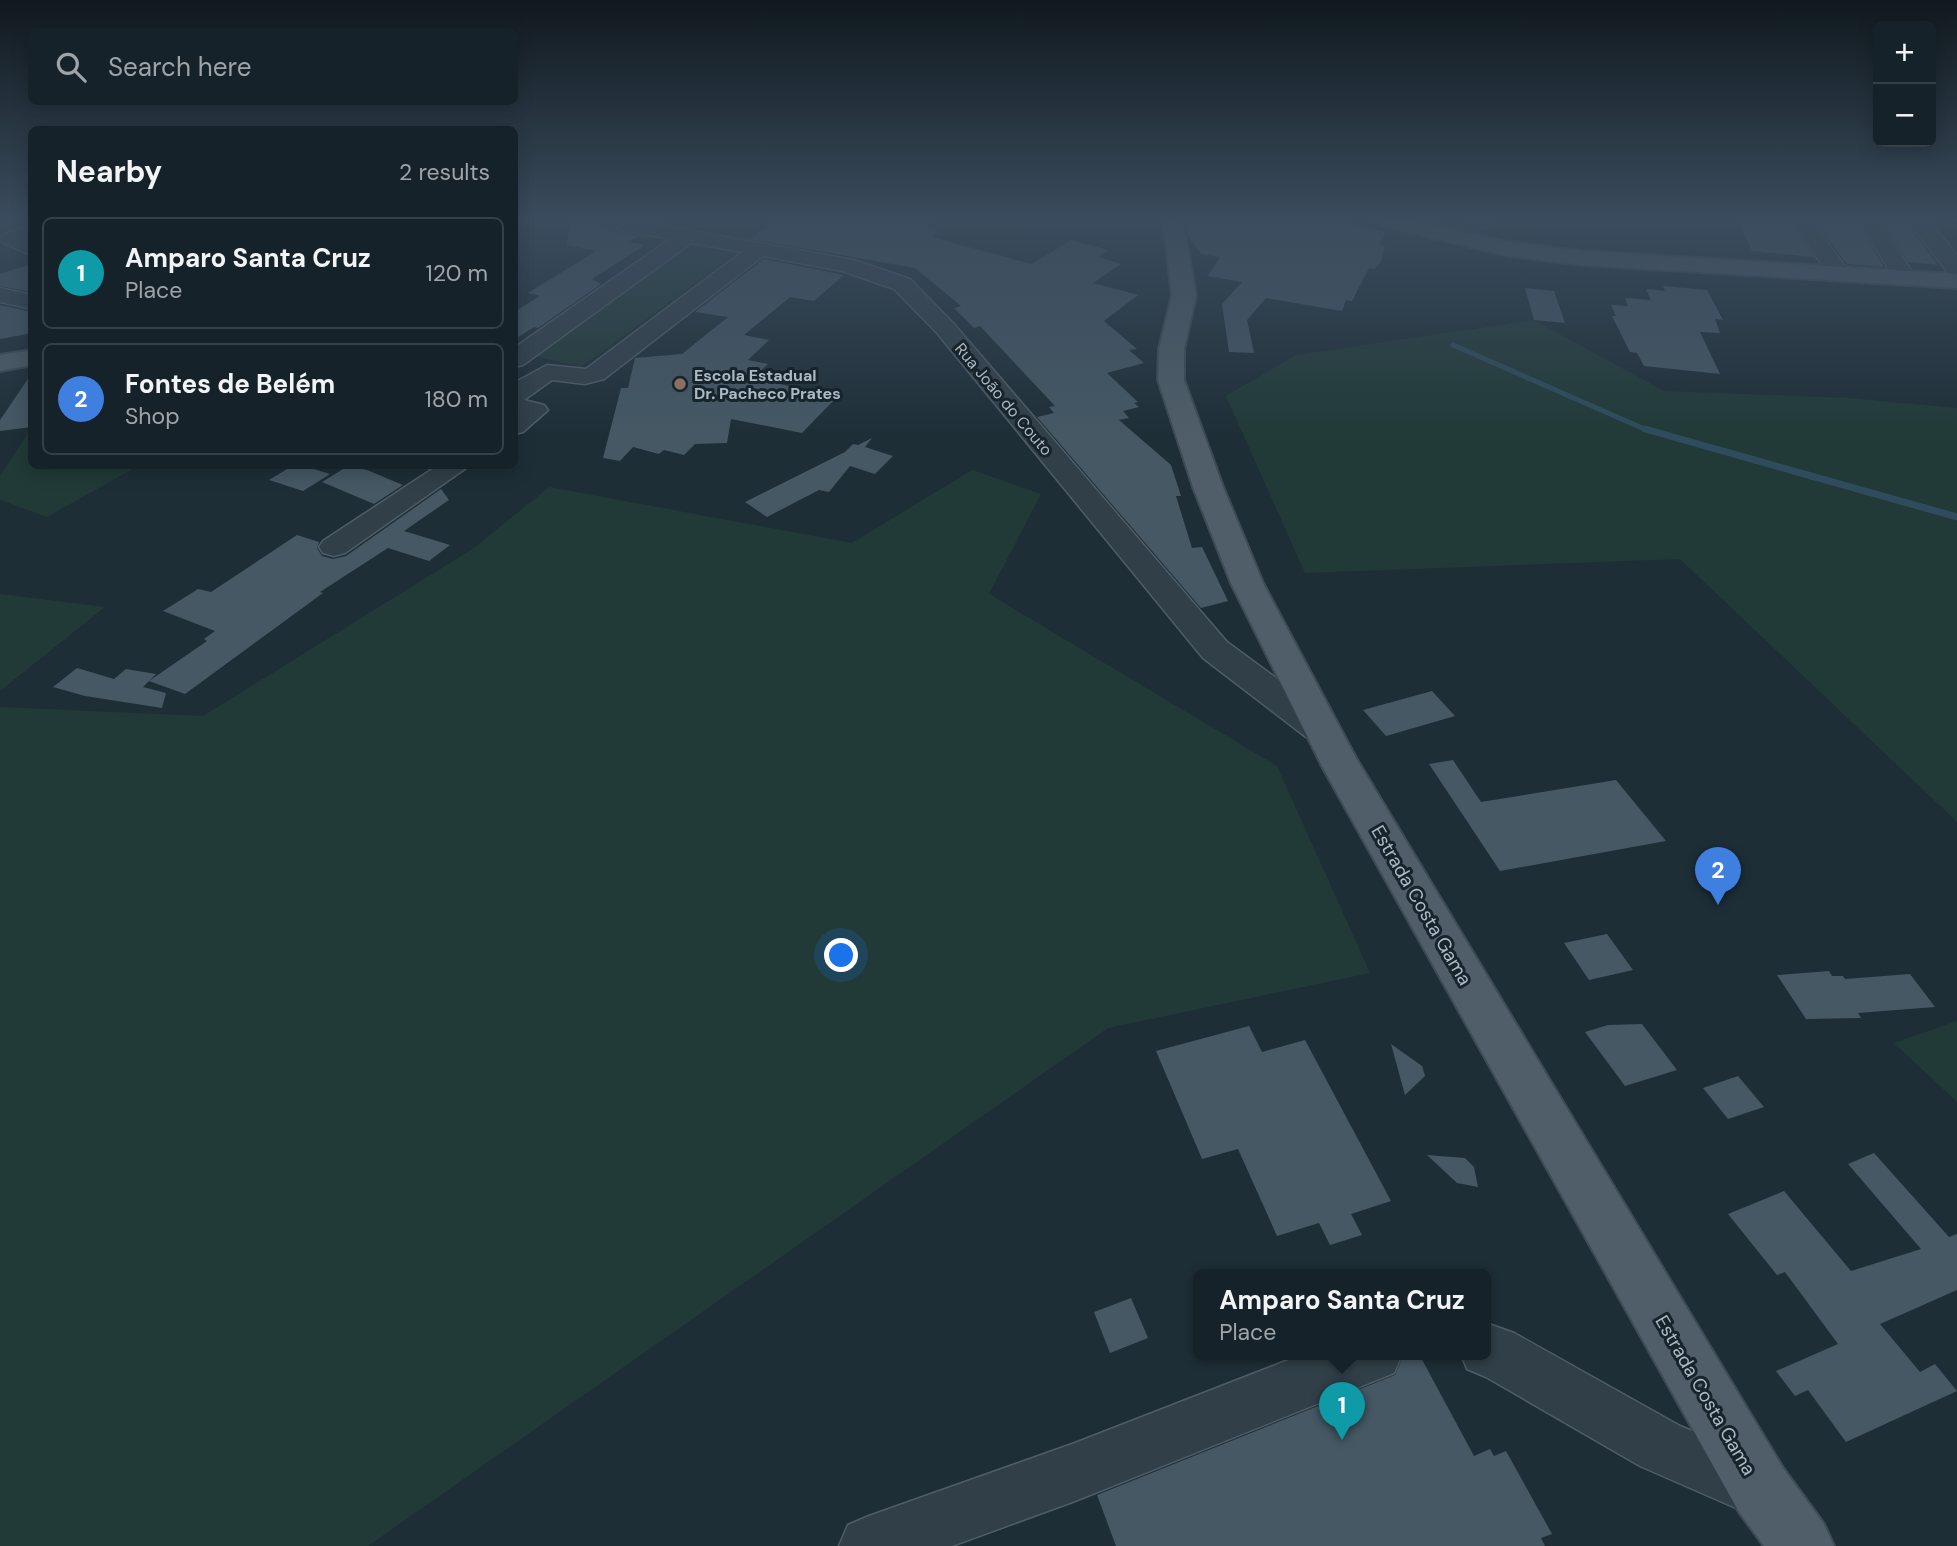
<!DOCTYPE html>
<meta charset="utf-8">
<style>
:root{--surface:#162229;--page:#1f2a31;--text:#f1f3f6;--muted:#9ea4a8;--line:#353f46;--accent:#0b8043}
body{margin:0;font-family:"DM Sans",sans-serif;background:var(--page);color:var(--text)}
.controls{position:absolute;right:21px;top:21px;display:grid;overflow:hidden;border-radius:10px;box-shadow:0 4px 18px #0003}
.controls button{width:63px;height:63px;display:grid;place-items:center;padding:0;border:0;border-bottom:2px solid var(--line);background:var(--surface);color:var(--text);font:35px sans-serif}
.you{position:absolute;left:842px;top:956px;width:24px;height:24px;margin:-18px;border:5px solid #fff;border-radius:50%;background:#1a73e8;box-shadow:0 0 0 10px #1a73e833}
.badge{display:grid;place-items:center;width:46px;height:46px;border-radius:50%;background:var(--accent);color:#fff;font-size:23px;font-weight:700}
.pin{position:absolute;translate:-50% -58px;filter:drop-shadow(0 2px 4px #0008)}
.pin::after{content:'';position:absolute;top:37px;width:24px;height:21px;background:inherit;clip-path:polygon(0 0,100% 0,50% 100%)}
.popup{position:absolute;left:1193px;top:1269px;width:298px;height:91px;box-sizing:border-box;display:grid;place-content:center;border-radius:10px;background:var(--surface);filter:drop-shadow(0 2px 5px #0005);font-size:23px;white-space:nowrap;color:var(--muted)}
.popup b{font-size:26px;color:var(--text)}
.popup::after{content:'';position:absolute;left:50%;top:100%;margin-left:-14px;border:14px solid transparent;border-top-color:var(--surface)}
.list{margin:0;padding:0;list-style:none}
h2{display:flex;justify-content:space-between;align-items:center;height:91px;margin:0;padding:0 28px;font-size:30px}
h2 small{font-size:23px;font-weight:400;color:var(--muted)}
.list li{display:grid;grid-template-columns:46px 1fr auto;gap:21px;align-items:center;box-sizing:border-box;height:112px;margin:0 14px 14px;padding:0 14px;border:2px solid var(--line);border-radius:10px}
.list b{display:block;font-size:26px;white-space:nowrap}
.list p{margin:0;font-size:23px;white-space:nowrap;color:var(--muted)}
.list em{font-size:23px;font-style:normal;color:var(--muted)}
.icon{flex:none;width:38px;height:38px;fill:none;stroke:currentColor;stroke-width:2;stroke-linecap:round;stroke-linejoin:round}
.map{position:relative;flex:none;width:1957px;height:1546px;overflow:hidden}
.search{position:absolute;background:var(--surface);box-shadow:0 4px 18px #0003;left:28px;top:28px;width:490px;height:77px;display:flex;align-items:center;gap:18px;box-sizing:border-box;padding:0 24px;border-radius:10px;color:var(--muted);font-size:26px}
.panel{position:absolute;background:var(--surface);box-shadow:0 4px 18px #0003;left:28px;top:126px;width:490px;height:343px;border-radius:10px}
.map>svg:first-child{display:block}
.green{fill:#213a37}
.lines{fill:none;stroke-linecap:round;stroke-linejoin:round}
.stream-far1{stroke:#2e4c5d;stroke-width:5}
.stream{stroke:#2e4c5d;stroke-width:7}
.building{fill:#455864}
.minor-casing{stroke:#4f5d66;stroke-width:3}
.major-casing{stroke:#3e4b54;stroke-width:4}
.minor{fill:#313f48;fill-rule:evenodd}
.major{fill:#4f5e68;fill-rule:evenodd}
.education-dot{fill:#8d6e63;stroke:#17242c;stroke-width:2.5}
.labels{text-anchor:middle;stroke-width:6;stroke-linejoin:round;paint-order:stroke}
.far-poi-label{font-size:16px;font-weight:bold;fill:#abbac5;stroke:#17242c;text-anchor:start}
.far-street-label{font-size:16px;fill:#abbac5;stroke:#17242c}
.street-label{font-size:19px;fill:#abbac5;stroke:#17242c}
</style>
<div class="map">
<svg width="1957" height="1546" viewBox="0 0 1957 1546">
<rect width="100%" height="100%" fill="#1e2e37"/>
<path class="green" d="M691 244 737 253 581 367 530 355Z
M1534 320 1664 391 1849 398 1957 408V822L1680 559 1305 573 1226 396 1296 355Z
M31 428 32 466H138L47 517 0 500V476Z
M972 470 1041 494 989 594 1277 766 1370 973 1108 1028 368 1546H0V707L203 716 474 548 549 487 852 543Z
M0 594 105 607 0 691Z
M1957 1021V1102L1894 1043Z"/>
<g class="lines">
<path class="stream-far1" d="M1453 345 1649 431"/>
<path class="stream" d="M1645 429 1957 517"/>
</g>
<path class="building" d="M570 221H593L605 230 639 236 629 242 645 245 592 279 601 284 538 328 534 327 514 340V312L540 296 528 293 596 251 567 245Z
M775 221H935L926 228 938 230 931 237 1032 264 1071 240 1108 250 1098 257 1121 264 1093 283 1138 295 1104 321 1137 349 1129 350 1144 363 1107 373 1138 402 1134 403 1139 407 1123 411 1129 418 1119 420 1171 465 1181 496H1176L1192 548 1202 547 1228 601 1201 608 1037 417 1054 413 1049 407 1055 406 980 326 974 328 954 308 961 306 915 268 750 239Z
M1186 221H1336L1386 232 1379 245 1385 246 1381 262 1374 269 1369 268 1352 301 1346 300 1342 311 1266 298 1247 320 1254 353 1229 352 1222 304 1242 282 1208 276 1220 257 1201 254 1188 236Z
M1738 221H1788L1814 257 1752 251Z
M1814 221H1857L1884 267 1847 264Z
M1882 221H1905L1938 265 1908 262Z
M764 259 844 275 814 301 790 297 744 335 769 340 748 360 768 364 753 378 837 397 802 433 731 419 727 443 695 444 684 455 664 450 659 454 633 447 620 461 603 458 621 388H628L635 358 682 354 728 317 695 312Z
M32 264V292L0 286V274Z
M1663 286 1707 290 1723 320 1715 319 1720 333 1700 332 1720 374 1644 366 1637 353 1630 352 1612 316H1616L1611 305 1628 306 1625 298 1651 300 1646 289 1665 291Z
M1525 288 1554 291 1565 323 1534 320Z
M0 305 32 312V333L0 339Z
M32 373V427L0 431V420Z
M872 438 865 447 893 456 875 474 850 466 829 492 819 490 767 517 745 502 845 452 853 444 858 445Z
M292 466H304L330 474 303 491 269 480Z
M348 466 367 470 403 485 374 504 322 482Z
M441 489 449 500 404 531 450 545 429 561 388 548 320 592 323 593 185 694 149 681 207 641 204 639 215 631 163 611 198 589 211 592 297 535 319 542 317 548 322 556 333 559 346 556Z
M77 668 114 679 126 669 156 674 143 687 166 693 162 708 85 696 53 687Z
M1432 691 1455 716 1386 736 1363 710Z
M1453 760 1481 802 1616 780 1666 841 1500 871 1429 764Z
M1607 934 1633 970 1589 980 1564 943Z
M1829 971 1832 976H1843L1845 979 1910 974 1935 1007 1858 1013 1861 1018 1806 1019 1777 975Z
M1642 1024 1677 1070 1625 1086 1585 1032 1608 1025Z
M1249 1026 1262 1052 1305 1040 1391 1201 1351 1214 1362 1235 1330 1245 1319 1223 1277 1236 1238 1149 1202 1159 1156 1051Z
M1391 1044 1422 1066 1425 1076 1405 1095Z
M1738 1076 1764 1107 1728 1119 1703 1088Z
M1874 1153 1949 1237 1957 1234V1290L1880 1324 1920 1372 1935 1364 1957 1391 1846 1442 1808 1390 1795 1396 1776 1371 1838 1344 1785 1272 1777 1275 1728 1214 1784 1191 1851 1271 1921 1249 1848 1164Z
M1427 1155 1465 1158 1474 1167 1478 1187 1457 1183Z
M1131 1298 1148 1338 1110 1353 1094 1312Z
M1404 1354H1419L1474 1456 1490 1449 1494 1456 1506 1451 1552 1534 1541 1538 1545 1546H1116L1097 1495 1395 1375Z"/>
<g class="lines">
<defs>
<path id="minor" d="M595 221H638L854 260 910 279 953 323 1227 642 1332 719 1337 728 1332 737 1319 741 1306 737 1203 658 937 333 894 289 842 271 763 256 604 379 585 384 552 380 524 400 544 405 548 410 523 432 514 434V383L547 365 586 369 742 252 691 243 523 365 514 367V348L670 239 605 227Z
M1468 221H1492L1462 242H1448L1445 238Z
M1791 221H1811L1851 274 1848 279H1832Z
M1859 221H1879L1916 278 1913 283H1897Z
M1908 221H1929L1957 255V275L1949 274Z
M32 225V238L27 240 32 242V256L0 241 2 235Z
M0 288 32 295V309L0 302Z
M437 466H469L345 553 334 556 323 553 319 547 323 541Z
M1486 1323 1514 1333 1680 1426 1782 1469 1790 1490 1782 1511 1761 1519 1640 1466 1486 1377 1467 1369 1461 1354H1486Z
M1304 1354H1402L1394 1373 1075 1501 952 1546H839L848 1525 869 1516 1075 1443Z"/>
<path id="major" d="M1163 221H1183L1196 295 1184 349V380L1223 487 1263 583 1356 758 1783 1468 1824 1524 1834 1546H1764L1739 1512 1323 768 1231 583 1193 487 1158 380 1159 349 1172 295Z
M1376 221H1414L1509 242 1583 251 1957 274V288L1583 265 1509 256 1379 225Z
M32 350V365L0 371V355Z"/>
</defs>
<use href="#minor" class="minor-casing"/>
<use href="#major" class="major-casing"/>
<use href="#minor" class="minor"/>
<use href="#major" class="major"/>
</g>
<linearGradient id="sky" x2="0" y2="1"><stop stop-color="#10191e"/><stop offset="0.5" stop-color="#3b4c5e"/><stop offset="1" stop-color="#3b4c5e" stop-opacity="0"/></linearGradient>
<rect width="1957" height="438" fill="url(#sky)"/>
<circle class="education-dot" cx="680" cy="384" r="7"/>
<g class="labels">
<g class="far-poi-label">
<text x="694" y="381">Escola Estadual<tspan x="694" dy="18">Dr. Pacheco Prates</tspan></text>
</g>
<g class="far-street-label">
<text transform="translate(1004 399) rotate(50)" y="6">Rua João do Couto</text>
</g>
<g class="street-label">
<text transform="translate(1422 905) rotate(60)" y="7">Estrada Costa Gama</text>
<text transform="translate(1706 1395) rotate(60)" y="7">Estrada Costa Gama</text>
</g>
</g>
</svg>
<div class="controls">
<button>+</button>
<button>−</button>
</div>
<div class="you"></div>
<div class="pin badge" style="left:1342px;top:1440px;background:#0f9aa8">1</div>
<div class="popup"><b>Amparo Santa Cruz</b>Place</div>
<div class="pin badge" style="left:1718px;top:905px;background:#3f7fe0">2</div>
<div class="search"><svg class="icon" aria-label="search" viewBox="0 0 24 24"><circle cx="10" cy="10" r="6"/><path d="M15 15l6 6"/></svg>Search here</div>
<section class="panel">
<h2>Nearby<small>2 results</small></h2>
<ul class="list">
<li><span class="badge" style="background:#0f9aa8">1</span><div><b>Amparo Santa Cruz</b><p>Place</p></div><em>120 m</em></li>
<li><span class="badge" style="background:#3f7fe0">2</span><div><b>Fontes de Belém</b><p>Shop</p></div><em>180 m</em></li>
</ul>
</section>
</div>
